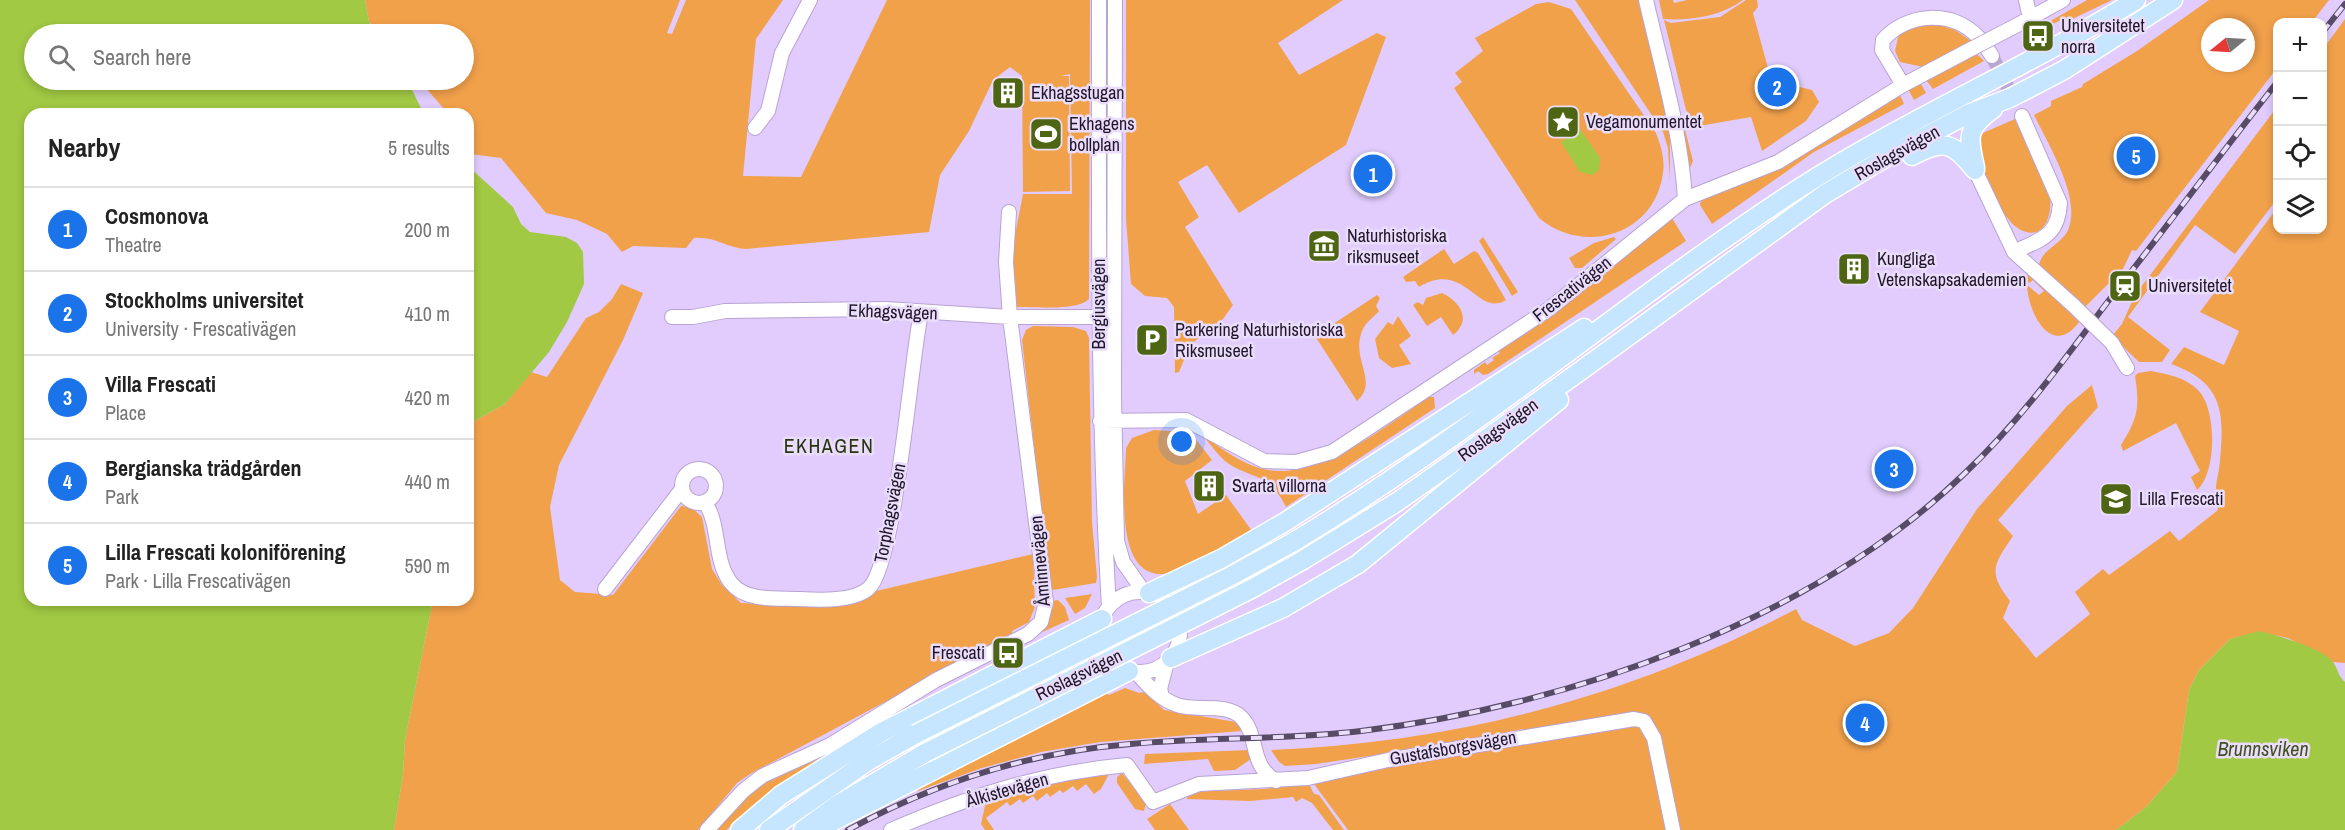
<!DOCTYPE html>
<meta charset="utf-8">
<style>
:root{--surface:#fff;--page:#f6f6f6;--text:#222;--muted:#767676;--line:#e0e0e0;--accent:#1a73e8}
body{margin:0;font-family:"Archivo Narrow",sans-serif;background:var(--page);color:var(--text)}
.controls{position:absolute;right:18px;top:18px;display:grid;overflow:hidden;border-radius:12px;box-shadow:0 3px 9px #0003}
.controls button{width:54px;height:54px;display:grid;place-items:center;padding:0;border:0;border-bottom:2px solid var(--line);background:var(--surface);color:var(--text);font:30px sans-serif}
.compass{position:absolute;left:2201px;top:18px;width:54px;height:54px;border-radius:50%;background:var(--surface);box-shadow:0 3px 9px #0003;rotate:252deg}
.you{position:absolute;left:1182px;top:442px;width:21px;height:21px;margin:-15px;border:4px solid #fff;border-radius:50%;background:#1a73e8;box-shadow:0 0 0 9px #1a73e833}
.badge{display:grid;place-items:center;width:39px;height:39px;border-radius:50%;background:var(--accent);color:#fff;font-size:20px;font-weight:700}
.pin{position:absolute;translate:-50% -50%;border:3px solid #fff;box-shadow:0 2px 6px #0006}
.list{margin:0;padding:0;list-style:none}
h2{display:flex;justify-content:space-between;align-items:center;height:78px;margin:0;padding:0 24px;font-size:26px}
h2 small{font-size:20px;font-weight:400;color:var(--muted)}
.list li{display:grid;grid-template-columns:39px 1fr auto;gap:18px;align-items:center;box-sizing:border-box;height:84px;padding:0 24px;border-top:2px solid var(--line)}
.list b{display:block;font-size:22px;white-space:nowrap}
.list p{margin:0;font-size:20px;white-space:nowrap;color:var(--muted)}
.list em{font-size:20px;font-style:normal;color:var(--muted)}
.icon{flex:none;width:33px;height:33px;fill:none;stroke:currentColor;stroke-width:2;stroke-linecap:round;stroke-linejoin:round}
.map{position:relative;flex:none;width:2345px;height:830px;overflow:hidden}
.search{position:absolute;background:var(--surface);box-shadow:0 3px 9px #0003;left:24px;top:24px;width:450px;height:66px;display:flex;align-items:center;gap:15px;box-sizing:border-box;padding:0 21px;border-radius:33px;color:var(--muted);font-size:22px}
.panel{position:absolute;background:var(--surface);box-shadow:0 3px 9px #0003;left:24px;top:108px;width:450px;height:498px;border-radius:18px}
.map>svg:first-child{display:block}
.green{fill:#f2a14b;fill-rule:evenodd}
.water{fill:#a1c943}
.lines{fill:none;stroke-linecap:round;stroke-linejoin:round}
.minor-tunnel{stroke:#baa8d3;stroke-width:14;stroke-dasharray:14 7;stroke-linecap:butt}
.minor-casing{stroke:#b8a3d3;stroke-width:16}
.major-casing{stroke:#fff;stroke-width:21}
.minor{stroke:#fff;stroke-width:14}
.major{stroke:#c6e5fe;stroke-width:18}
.rail-casing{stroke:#574b66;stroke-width:6}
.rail{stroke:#eaddfb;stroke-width:4;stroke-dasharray:11;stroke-linecap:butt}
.minor-bridge-casing{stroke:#b8a3d3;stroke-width:16;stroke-linecap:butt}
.major-bridge-casing{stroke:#fff;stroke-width:21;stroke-linecap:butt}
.minor-bridge{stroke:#fff;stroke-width:14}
.major-bridge{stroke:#c6e5fe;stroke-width:18}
.labels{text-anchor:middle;stroke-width:5;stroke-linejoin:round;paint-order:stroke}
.poi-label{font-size:18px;fill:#1f1729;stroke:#eaddfb;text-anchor:start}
.street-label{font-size:18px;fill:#1f1729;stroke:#eaddfb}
.neighbourhood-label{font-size:20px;letter-spacing:1.5px;fill:#28340f;stroke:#eaddfb}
.water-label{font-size:20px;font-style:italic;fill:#41511d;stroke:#eaddfb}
</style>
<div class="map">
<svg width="2345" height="830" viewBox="0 0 2345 830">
<rect width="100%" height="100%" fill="#e1ccfd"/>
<path class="green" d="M365 0H680L667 33 672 34 686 0H783L756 39 743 176 801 177 887 0H1090L1089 299C1077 311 1035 307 1017 307L1011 256 1023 194H1072L1070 74 1061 76H1069L1070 191 1023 192 1022 76 1010 67 993 80 969 131 940 175 929 232 746 249C726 248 715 236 694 238L686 248 633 246 622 252 607 234 577 220 546 213 501 158 470 154 468 114H443L444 109 425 87 422 80H464V34H383L369 22Z
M1126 0H1343L1278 43 1299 75 1377 33 1386 37 1346 145 1239 213 1207 165 1178 182 1199 217 1185 227 1233 305 1223 319 1190 345 1179 372 1175 373 1174 307 1167 298 1145 296 1131 284 1126 219Z
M1575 0H1638L1670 130V181L1668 148 1663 132Z
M1659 0H1673L1674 3 1687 0H1743C1722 16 1690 21 1663 19Z
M1746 0H1757L1758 7 1753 13 1768 68 1800 87 1812 90 1819 102 1806 121 1762 151 1751 117 1699 126 1686 110 1664 20 1671 23 1720 17Z
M2087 0H2112L2068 21 2066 18 2039 30 2032 39H2026L2047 23Z
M2209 0H2329L2312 22H2278L2277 68 2136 251 2132 250 2123 269 2085 307 2039 265C2042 249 2062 244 2068 230 2082 198 2048 144 2034 115L2051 106V101L2082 87 2083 84 2137 51ZM2210 27H2246V63H2210Z
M1549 2 1571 9 1656 133C1661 146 1665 159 1663 173 1655 235 1584 256 1539 218L1454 88 1462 82 1455 73 1483 51 1475 38 1536 4Z
M2345 19V663L2333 662 2288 638 2259 632 2230 639 2199 670 2189 690 2177 772 2145 808 2116 830H1348L1314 784 1411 760 1514 742 1523 729 1442 745 1316 764 1285 766 1279 762 1271 750C1459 742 1629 697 1796 609L1802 620 1855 646 1889 633 1913 608 1977 509 2067 406 2092 385 2098 407 1998 520 2013 536C1994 564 1987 572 2010 601L2003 618 2036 658 2090 614 2075 592 2103 569 2109 575 2170 531 2179 541 2218 510C2213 484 2218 483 2220 460 2225 409 2221 382 2171 364L2184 347 2224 365 2239 331 2200 312 2277 208 2278 230H2322L2323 49Z
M1934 23 1955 30 1971 41 1923 67 1900 62 1895 51 1899 33 1916 26Z
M1976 53 1984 61 1933 89 1926 80Z
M1920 82 1926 93 1914 100 1908 89Z
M1900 95 1904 104 1814 152 1712 224 1700 205 1701 200Z
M2277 107V199L2235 254 2195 225 2128 317 2170 350 2162 362H2139L2112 336 2122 324 2135 295Z
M1682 118 1693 161 1689 170 1681 119Z
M2015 119C2026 142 2042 167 2049 191 2054 210 2046 244 2019 229 2003 220 1979 172 1975 154 1974 149 1976 141 1976 136Z
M1672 218 1686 241 1488 374 1483 375 1478 371 1474 374V370L1485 362 1487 365 1494 360 1492 358 1500 353 1498 350 1578 295Z
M1483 237 1518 292 1512 296 1479 241Z
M1614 237 1616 239 1582 268H1575L1569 258 1594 243Z
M1444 249 1454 264 1474 251 1478 253 1506 300C1477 318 1465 259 1419 287L1415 281 1406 282 1403 277Z
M2030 274 2079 322C2052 359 2028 313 2027 285L2039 295 2044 291 2033 280 2029 283 2027 281 2026 276Z
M621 284 643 293 623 340 559 465 550 507 560 580 575 592 613 595 681 506 691 507 702 517 712 569 722 585 741 603 813 606 1033 554 1035 607 1029 622 1012 631V634L750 774 737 783 698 830H394L403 775 405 740 433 600H468V432L476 420 505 404 531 372 547 377 586 318 599 312 612 299Z
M1442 293C1461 302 1472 320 1453 335L1441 317 1427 326 1413 305 1418 302 1423 305 1426 298Z
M1377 295 1380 298 1376 306 1379 311C1374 317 1366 322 1363 329 1349 358 1380 381 1357 401L1315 336Z
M1398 316 1411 336 1399 345 1411 364 1392 368 1379 358 1375 339 1388 322 1393 325Z
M1033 326 1073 327 1086 331 1089 338 1092 522 1097 577 1096 583 1053 590 1050 588 1022 340 1026 330Z
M2151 371C2167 374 2185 377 2198 390 2217 409 2217 473 2197 490L2191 477 2200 471 2176 423 2123 451 2121 445C2138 418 2140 407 2135 376L2138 373Z
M1429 397H1434L1435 408 1286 507C1268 472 1257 481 1229 464 1219 457 1211 445 1203 436 1220 447 1239 462 1259 468 1315 485 1385 426 1429 397Z
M1154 430 1190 432 1212 460 1185 481 1198 514 1226 495 1252 531C1227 545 1201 564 1174 572 1111 590 1125 483 1126 448L1132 438Z
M1092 594 1085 608 1075 614 1065 598Z
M1058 600 1065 607 1069 620 1038 634 1048 622 1052 601Z
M1125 688 1139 693 1145 692 1164 710 1236 722 1242 731 1100 742 1041 752 982 768 918 791 916 787 1105 691 1109 695Z
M838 750 770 796 726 830H715L754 788 792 767Z
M1250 750 1251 759 1235 770 1214 771 1208 759 1144 764 1145 754Z
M1122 773 1146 803 1144 811 1135 809 1117 783V777Z
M1109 774 1101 789 1094 794 1086 784 1077 791 1073 786 1063 793 1060 790 1050 797 1047 793 1037 801 1033 796 1023 803 1020 799 1010 806 1007 802 986 818 994 830H985L981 824 987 797 1085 775Z
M1309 784 1314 794 1319 795 1344 830H1333L1312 803 1302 798 1296 802 1293 797 1250 801 1187 799V792L1263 789Z
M1170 804 1189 830H1155L1147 819Z"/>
<path class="water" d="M0 0H365L369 22 377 34H34V80H407L424 114H30V600H433L405 740 403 775 394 830H0Z
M1580 129 1600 158 1599 170 1592 175 1580 172 1561 142Z
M468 166 513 207 521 224 530 232 566 237 577 243 583 252 584 284 567 322 549 352 505 404 476 420 468 432Z
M2259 631C2276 635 2323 648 2333 662 2338 669 2338 676 2345 682V830H2116L2145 808 2177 772 2189 690 2199 670 2230 639Z"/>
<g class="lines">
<path class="minor-tunnel" d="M1992 56 2022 116"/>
<defs>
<path id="minor" d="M1099 0C1099 202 1097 405 1109 607
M1115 0 1114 397 1117 541 1123 562 1144 592
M1646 0C1661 66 1681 131 1685 199
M2026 0 2030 18
M2023 22 2063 0
M1903 85 1882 50 1883 40C1907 13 1952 9 1978 37 1984 43 1988 50 1992 56
M755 128 768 111 782 53 810 0
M1975 170 2014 252 2074 306
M2014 252C2041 239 2058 237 2060 203L2022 116
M672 317H693L725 311 885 309 1010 317H1107
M2112 343 2127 368
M1100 421 1186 420 1264 461 1296 462 1332 452 1549 309 1685 199 1778 162 1903 85 1973 48
M682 486a17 17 0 1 1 34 0a17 17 0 1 1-34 0Z
M705 502C721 527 713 560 731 583 746 602 777 598 799 599 819 600 854 602 869 588 895 565 911 359 921 313
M605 589 682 489
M1100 632a40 40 0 1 1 80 0a40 40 0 1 1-80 0Z
M1137 673C1148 686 1160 699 1177 705 1196 712 1225 702 1241 717 1260 736 1248 764 1276 781
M1162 696 1160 689 1167 662
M707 830 743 791 762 776 830 745 936 680 1028 634 1041 622 1046 602 1010 317 1006 262 1009 212
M891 830C970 796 1041 773 1127 765L1153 802 1199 784 1308 778 1388 760 1634 719 1644 721 1654 738 1673 830"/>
<path id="major" d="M1912 156C1944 139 1953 142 1975 170
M1975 167C1968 137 1966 128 1993 109
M1295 541C1471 435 1626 301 1798 189 1907 119 2026 68 2136 0
M1303 560 1397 502 1468 452 1825 194 1892 154 1968 114 2010 98 2064 70 2173 0
M1149 593 1221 559 1285 522 1584 328
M1171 658 1283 608 1358 564 1559 400
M740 830 781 795 880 733 1102 619
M769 830 868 761 916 734
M803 830 837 805 925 753
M816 830 1129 671"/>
</defs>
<use href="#minor" class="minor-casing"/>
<use href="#major" class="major-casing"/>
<use href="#minor" class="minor"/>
<use href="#major" class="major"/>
<defs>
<path id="rail" d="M2322 33 2345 4
M848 830C936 782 1031 752 1131 744 1208 737 1285 740 1361 731 1568 706 1812 621 1964 474 2018 423 2062 363 2106 304 2164 230 2220 155 2278 81"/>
</defs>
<use href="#rail" class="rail-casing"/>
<use href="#rail" class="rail"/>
<defs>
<path id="minor-bridge" d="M1973 48 2023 22
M2074 306 2112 343"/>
<path id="major-bridge" d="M916 734 1231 576 1295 541
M925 753 1253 588 1303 560"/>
</defs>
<use href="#minor-bridge" class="minor-bridge-casing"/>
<use href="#major-bridge" class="major-bridge-casing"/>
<use href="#minor-bridge" class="minor-bridge"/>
<use href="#major-bridge" class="major-bridge"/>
</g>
<defs>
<symbol id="bus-square" viewBox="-11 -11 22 22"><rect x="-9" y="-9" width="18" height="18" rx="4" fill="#4e6513" stroke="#eaddfb"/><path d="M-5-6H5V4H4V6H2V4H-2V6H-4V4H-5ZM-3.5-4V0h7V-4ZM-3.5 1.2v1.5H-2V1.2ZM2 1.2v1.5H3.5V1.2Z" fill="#fff"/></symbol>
<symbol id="building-square" viewBox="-11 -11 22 22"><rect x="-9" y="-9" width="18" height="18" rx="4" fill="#4e6513" stroke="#eaddfb"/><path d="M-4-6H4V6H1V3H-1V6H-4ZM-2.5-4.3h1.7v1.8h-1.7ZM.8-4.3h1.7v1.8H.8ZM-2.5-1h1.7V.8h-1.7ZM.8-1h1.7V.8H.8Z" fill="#fff"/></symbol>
<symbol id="sight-square" viewBox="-11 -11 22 22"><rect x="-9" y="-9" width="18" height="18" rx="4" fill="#4e6513" stroke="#eaddfb"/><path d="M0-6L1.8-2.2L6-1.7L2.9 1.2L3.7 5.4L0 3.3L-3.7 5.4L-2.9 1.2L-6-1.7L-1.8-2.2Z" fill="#fff"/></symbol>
<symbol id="stadium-square" viewBox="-11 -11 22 22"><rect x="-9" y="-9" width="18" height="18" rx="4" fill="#4e6513" stroke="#eaddfb"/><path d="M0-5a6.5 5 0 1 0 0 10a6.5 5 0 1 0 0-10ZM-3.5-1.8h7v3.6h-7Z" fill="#fff"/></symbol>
<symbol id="museum-square" viewBox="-11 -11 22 22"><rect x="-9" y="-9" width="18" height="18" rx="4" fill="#4e6513" stroke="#eaddfb"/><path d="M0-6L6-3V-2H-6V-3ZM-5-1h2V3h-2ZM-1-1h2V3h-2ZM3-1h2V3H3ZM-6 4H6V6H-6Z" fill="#fff"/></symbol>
<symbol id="station-square" viewBox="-11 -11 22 22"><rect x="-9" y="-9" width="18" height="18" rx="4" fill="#4e6513" stroke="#eaddfb"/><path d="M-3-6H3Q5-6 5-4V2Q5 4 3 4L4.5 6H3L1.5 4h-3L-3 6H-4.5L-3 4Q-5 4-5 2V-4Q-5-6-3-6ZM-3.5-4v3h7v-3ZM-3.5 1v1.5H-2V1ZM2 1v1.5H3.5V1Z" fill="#fff"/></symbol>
<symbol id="parking-square" viewBox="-11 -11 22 22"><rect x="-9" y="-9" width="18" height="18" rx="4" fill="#4e6513" stroke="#eaddfb"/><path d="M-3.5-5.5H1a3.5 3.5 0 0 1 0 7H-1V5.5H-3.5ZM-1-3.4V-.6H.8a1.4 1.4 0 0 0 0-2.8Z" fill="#fff"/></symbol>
<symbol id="university-square" viewBox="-11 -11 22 22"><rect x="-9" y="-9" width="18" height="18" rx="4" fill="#4e6513" stroke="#eaddfb"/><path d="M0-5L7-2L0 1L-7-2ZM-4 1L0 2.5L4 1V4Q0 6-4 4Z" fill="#fff"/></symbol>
</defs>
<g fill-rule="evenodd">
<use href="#bus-square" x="2019" y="17" width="38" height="38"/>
<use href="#building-square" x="989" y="74" width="38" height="38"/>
<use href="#sight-square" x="1544" y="103" width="38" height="38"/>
<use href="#stadium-square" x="1027" y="115" width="38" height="38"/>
<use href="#museum-square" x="1305" y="227" width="38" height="38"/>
<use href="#building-square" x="1835" y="250" width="38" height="38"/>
<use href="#station-square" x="2106" y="267" width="38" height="38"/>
<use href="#parking-square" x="1133" y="321" width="38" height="38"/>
<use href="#building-square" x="1190" y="467" width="38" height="38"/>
<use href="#university-square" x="2097" y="480" width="38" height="38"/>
<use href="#bus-square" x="989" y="634" width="38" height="38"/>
</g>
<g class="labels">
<g class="poi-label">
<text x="2061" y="32">Universitetet<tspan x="2061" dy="21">norra</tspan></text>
<text x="1031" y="99">Ekhagsstugan</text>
<text x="1586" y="128">Vegamonumentet</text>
<text x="1069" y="130">Ekhagens<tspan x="1069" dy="21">bollplan</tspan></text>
<text x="1347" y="242">Naturhistoriska<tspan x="1347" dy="21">riksmuseet</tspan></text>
<text x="1877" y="265">Kungliga<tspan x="1877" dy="21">Vetenskapsakademien</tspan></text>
<text x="2148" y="292">Universitetet</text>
<text x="1175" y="336">Parkering Naturhistoriska<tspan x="1175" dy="21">Riksmuseet</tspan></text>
<text x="1232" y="492">Svarta villorna</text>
<text x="2139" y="505">Lilla Frescati</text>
<text x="985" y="659" text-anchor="end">Frescati</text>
</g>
<g class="street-label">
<text transform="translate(1897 153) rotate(-29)" y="6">Roslagsvägen</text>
<text transform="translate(1572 289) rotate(-38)" y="6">Frescativägen</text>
<text transform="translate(1099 304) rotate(-90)" y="6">Bergiusvägen</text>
<text transform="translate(893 312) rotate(2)" y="6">Ekhagsvägen</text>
<text transform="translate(1498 430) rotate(-36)" y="6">Roslagsvägen</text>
<text transform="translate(890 513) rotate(-79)" y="6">Torphagsvägen</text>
<text transform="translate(1040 561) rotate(-95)" y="6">Åminnevägen</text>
<text transform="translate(1079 675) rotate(-26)" y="6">Roslagsvägen</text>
<text transform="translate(1453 748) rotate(-10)" y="6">Gustafsborgsvägen</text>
<text transform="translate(1007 790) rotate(-16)" y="6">Ålkistevägen</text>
</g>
<g class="neighbourhood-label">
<text x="829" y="453">EKHAGEN</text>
</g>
<g class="water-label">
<text x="2263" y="756">Brunnsviken</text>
</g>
</g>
</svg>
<div class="controls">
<button>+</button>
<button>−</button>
<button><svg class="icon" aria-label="locate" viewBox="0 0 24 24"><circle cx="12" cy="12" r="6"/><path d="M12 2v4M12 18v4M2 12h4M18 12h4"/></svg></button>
<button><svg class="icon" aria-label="layers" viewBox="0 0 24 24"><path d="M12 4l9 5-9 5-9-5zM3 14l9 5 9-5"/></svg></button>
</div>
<svg class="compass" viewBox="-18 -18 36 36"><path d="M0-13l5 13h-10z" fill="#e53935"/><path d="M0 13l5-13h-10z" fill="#767676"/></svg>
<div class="you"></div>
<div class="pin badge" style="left:1373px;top:174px">1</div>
<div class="pin badge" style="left:1777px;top:87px">2</div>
<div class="pin badge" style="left:1894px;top:469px">3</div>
<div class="pin badge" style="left:1865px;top:723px">4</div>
<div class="pin badge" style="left:2136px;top:156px">5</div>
<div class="search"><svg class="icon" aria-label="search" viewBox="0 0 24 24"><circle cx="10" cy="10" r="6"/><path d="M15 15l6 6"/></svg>Search here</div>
<section class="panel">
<h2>Nearby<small>5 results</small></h2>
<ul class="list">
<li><span class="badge">1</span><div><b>Cosmonova</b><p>Theatre</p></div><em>200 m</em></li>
<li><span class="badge">2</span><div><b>Stockholms universitet</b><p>University · Frescativägen</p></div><em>410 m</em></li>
<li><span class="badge">3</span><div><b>Villa Frescati</b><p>Place</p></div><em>420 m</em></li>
<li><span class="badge">4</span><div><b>Bergianska trädgården</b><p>Park</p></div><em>440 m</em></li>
<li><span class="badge">5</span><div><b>Lilla Frescati koloniförening</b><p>Park · Lilla Frescativägen</p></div><em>590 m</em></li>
</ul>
</section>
</div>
